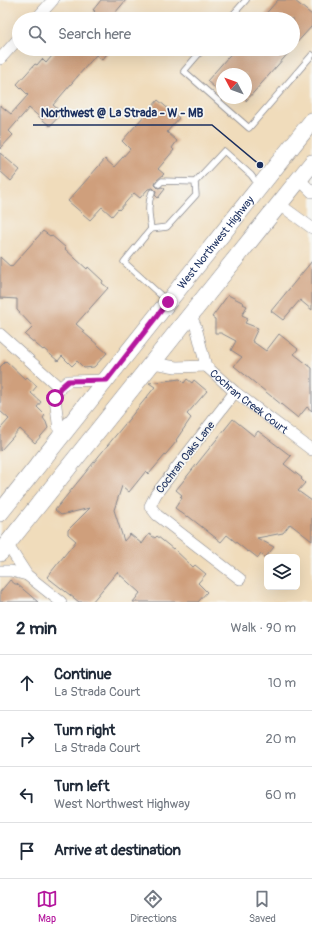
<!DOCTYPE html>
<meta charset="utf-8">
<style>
:root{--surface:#fff;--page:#f2f2f3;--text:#1f2937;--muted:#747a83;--line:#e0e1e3;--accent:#b5179e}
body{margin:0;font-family:Pangolin,sans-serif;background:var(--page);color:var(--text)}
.controls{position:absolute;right:12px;bottom:12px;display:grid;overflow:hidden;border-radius:6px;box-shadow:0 4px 16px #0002}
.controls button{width:36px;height:36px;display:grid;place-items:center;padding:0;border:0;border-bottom:1px solid var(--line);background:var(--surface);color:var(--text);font:20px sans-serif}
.compass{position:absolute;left:216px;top:68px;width:36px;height:36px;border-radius:50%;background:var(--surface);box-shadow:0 4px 16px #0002;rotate:311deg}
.stop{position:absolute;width:12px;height:12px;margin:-9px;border:3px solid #b5179e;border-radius:50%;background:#fff}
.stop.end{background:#b5179e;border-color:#fff;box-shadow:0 1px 4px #0008}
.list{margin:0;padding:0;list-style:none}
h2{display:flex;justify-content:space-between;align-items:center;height:52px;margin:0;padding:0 16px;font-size:17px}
h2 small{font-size:13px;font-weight:400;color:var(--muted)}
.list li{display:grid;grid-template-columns:26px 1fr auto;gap:12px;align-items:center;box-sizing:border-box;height:56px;padding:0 16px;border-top:1px solid var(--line)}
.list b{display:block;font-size:15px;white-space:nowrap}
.list p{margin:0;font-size:13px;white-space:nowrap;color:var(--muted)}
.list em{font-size:13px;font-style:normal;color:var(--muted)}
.icon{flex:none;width:22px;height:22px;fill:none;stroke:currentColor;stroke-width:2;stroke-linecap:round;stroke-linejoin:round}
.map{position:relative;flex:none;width:312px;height:602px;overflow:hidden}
.search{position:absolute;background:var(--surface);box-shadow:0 4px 16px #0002;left:12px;right:12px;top:12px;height:44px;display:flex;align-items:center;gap:10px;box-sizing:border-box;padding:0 14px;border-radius:22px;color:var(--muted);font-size:15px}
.sheet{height:276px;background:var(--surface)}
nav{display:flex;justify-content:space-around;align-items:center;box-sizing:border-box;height:56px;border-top:1px solid var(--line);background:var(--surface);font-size:11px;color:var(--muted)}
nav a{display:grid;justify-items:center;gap:2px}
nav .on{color:var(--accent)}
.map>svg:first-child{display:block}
.building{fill:#cf9f7c}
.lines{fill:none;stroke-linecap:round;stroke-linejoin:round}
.lane-casing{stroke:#86868c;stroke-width:7}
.street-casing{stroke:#86868c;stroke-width:12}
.primary-casing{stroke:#86868c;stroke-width:18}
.lane{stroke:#fff;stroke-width:5.5}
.street{stroke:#fff;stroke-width:11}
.primary{stroke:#fff;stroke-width:17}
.route{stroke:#b5179e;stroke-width:5}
.labels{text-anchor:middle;stroke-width:3.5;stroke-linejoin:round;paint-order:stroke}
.street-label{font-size:11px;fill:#1b2f5e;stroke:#f6f6f2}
.leader{fill:none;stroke:#1b2f5e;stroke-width:1.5}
.callout-dot{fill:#1b2f5e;stroke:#f6f6f2;stroke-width:1.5}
.callout-label{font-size:12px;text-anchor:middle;font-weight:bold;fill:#1b2f5e;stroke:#f6f6f2;stroke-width:3.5;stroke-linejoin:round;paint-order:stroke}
</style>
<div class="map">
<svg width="312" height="602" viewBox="0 0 312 602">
<rect width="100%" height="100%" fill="#f6f6f2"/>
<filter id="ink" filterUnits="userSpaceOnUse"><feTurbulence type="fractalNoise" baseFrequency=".025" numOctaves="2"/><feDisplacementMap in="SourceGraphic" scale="8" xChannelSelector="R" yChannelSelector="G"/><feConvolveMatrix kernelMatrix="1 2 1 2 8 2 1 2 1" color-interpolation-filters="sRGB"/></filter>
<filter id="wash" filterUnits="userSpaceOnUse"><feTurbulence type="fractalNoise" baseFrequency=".012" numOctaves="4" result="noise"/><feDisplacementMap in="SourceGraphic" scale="16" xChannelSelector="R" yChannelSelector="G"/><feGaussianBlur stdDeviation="0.9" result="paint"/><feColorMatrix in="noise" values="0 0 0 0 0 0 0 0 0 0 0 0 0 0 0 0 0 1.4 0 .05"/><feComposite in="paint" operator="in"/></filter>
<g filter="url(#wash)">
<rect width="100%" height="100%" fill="#f0dcbb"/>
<g id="blocks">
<path class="building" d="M101 0H126L115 13 123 19H88L95 11 93 10Z
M278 0H294L312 15V26L293 47V19H261Z
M58 49H111L102 60 96 55 53 105 62 113 50 126 29 108 9 131 13 135 0 149V105L11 114 28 95 17 84 35 64 37 65 42 59 46 63Z
M235 49H292L246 101V74H222V94L207 81Z
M158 100 179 118 167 132 177 141 172 148 174 150 158 169 164 174 156 181 155 185 158 188 162 187 165 189 158 198 155 195 156 191 153 188 148 189 140 198 134 193 119 210 118 209 112 216 102 207 90 220 68 201 105 159 114 167 130 149 122 141Z
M0 153 20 170 11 181 0 171Z
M43 231 50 236 51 235 66 248 65 249 87 269 88 267 103 281 102 283 108 288 76 324 84 331 83 332 107 353 94 367 84 368 77 361 72 366 62 356 58 361 44 349 43 350 25 335 33 327 17 310V299L0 298V257L11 267Z
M312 261V310L300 300 283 320 271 311Z
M228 295 244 303 243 304 247 306 242 315 248 318 245 323 258 328 252 341 266 351 279 334 298 349 294 354 312 368V411L307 407 298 418 234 366 242 357 231 350 236 341 221 333H215V319L212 317Z
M6 361 25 379 27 377 37 386 31 393 41 402 37 407 45 415 43 418 46 422 48 428 35 443 20 429 0 451V429L9 419 0 411V367Z
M180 379 184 383 187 379 192 383 194 380 207 391 187 414 191 418 176 440 177 441 149 474 146 471 129 492 122 486 114 510 124 541 130 534 142 544 149 534 155 538 157 536 173 549V548L193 567 195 565 206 574 198 583 207 592 198 602H133L140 593 117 572 92 602H79L47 577 76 541 68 534V530L90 508 61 515 55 510 155 387 149 383Z
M233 419 254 436 258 431 291 456 284 464 302 478 301 479 305 483 298 491 312 501V541L290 524 283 533 257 538 274 547 265 558 261 554 258 558 249 551 248 552 227 535 221 542 188 516 187 517 175 508 182 498 180 497 182 495 176 490Z
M10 580 15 584H17L38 602H0V592Z"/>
</g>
</g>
<g filter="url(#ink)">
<use href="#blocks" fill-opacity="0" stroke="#86868c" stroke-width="1"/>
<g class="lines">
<defs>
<path id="lane" d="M229 19 246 0
M203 49 184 71 249 128 312 55
M159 184 162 181 195 182
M151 229C149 216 147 205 152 192
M166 300 124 262 151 229 167 227 196 195 195 182 224 151 251 175 259 186"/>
<g id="street">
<path d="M36 19 53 0"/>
<path d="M0 59 19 38"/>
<path d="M299 179 312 192"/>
<path d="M279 204 312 228"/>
<path id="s1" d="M191 316 196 327 206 366 235 392 312 450"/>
<path d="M0 334 60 388"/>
<path d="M153 363 176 367 206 366"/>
<path d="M235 392 156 494 150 506 157 515 240 579"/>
<path d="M60 439 55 398 60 388 68 381 107 380"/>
<path d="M7 544 27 575 61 602"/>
<path d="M0 571H11L27 575"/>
</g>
<g id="primary">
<path id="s2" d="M0 513 312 121"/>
<path d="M0 553 312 163"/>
</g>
</defs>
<use href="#lane" class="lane-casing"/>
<use href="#street" class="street-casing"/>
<use href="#primary" class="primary-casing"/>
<use href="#lane" class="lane"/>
<use href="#street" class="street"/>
<use href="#primary" class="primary"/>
</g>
</g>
<g class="lines" filter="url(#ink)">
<path class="route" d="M55 398 60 388 68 381 107 380 168 302"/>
</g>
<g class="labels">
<g class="street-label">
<text dy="4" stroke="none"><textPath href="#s2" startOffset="346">West Northwest Highway</textPath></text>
<text dy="4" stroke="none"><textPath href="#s1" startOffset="108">Cochran Creek Court</textPath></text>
<text transform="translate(185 457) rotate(-52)" y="4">Cochran Oaks Lane</text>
</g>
</g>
<path class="leader" d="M260 165L212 125H33"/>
<circle class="callout-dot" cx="260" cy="165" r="4"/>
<g class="callout-label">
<text x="122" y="117">Northwest @ La Strada - W - MB</text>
</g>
</svg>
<div class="controls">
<button><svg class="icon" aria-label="layers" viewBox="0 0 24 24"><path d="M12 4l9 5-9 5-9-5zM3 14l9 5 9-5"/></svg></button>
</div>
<svg class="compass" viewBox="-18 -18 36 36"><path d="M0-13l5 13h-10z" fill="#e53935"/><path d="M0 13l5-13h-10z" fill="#747a83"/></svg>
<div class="stop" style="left:55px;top:398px"></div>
<div class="stop end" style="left:168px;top:302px"></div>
<div class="search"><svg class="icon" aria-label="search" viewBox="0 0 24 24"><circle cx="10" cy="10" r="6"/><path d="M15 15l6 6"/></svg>Search here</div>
</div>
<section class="sheet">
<h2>2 min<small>Walk · 90 m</small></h2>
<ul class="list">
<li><svg class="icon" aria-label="ahead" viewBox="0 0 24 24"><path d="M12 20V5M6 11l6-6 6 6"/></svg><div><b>Continue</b><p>La Strada Court</p></div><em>10 m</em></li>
<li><svg class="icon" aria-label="right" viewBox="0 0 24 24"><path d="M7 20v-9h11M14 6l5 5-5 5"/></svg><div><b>Turn right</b><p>La Strada Court</p></div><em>20 m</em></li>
<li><svg class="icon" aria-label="left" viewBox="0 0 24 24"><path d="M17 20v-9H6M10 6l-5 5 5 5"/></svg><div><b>Turn left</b><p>West Northwest Highway</p></div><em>60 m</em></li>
<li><svg class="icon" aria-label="arrive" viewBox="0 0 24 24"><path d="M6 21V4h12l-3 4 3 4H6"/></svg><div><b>Arrive at destination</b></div></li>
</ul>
</section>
<nav>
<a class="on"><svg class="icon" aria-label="map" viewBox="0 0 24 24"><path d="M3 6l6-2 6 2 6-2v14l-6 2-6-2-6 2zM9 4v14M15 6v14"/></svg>Map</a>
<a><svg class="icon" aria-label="directions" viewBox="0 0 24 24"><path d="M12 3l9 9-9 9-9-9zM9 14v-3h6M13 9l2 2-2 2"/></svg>Directions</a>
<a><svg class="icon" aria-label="saved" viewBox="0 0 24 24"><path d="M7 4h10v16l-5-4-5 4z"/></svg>Saved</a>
</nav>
